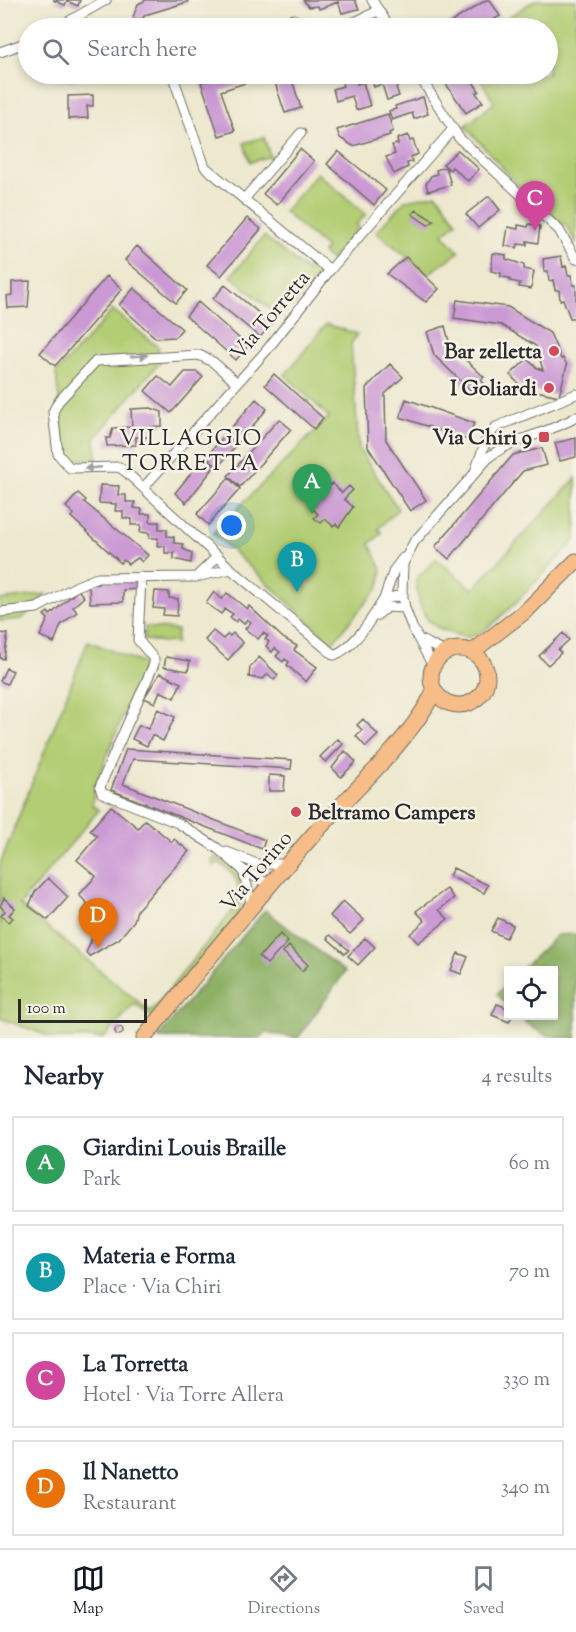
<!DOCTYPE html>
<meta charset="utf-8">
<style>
:root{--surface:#fff;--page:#f2f2f3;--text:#1f2937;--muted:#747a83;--line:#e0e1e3;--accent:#111827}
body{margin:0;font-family:"Sorts Mill Goudy",serif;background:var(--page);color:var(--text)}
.controls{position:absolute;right:18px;bottom:18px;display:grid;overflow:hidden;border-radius:0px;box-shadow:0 3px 9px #0003}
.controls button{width:54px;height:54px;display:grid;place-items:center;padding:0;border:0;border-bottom:2px solid var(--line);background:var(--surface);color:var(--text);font:30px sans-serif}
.scale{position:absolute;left:18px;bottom:15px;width:129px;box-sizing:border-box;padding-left:6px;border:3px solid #2b2b2b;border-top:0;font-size:16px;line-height:21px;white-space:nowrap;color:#2b2b2b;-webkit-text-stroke:4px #f7f3e8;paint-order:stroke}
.you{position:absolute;left:232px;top:526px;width:21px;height:21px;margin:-15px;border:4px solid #fff;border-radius:50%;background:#1a73e8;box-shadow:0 0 0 9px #1a73e833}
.badge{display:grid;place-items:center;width:39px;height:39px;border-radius:50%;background:var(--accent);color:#fff;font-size:20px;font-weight:700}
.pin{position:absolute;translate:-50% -50px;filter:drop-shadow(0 2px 3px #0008)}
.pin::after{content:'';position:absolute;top:32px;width:21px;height:18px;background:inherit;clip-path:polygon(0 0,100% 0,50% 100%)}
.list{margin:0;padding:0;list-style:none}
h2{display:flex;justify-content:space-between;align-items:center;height:78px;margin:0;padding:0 24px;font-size:26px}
h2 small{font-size:20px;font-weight:400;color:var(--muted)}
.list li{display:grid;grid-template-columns:39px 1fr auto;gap:18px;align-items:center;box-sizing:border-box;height:96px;margin:0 12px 12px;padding:0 12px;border:2px solid var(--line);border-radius:0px}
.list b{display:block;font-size:22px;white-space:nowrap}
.list p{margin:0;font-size:20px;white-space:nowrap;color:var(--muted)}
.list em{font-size:20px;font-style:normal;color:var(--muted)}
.icon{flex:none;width:33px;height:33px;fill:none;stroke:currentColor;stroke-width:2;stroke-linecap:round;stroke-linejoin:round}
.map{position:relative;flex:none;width:576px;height:1038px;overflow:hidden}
.search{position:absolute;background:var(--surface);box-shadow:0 3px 9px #0003;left:18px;right:18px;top:18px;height:66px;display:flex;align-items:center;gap:15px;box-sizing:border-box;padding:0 21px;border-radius:33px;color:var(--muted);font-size:22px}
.sheet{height:510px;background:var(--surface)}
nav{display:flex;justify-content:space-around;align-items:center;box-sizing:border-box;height:84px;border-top:2px solid var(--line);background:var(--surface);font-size:16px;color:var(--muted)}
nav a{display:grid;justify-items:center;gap:3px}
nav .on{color:var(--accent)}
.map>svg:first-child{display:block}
.green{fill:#b2cd73;stroke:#6e7c4f;stroke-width:1.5}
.forest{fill:#8db065;stroke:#5c6e48;stroke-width:1.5}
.building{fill:#cb99d4}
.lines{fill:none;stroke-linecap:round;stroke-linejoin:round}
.minor-casing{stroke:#6f6d64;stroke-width:11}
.primary-casing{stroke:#6f6d64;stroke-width:17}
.minor{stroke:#fff;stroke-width:9}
.primary{stroke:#f7bd88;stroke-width:15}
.oneway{fill:#a0a0a0}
.poi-dot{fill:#d1495b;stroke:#f7f3e8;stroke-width:2}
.labels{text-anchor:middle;stroke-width:5;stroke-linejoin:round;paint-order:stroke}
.street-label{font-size:21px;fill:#2b2b2b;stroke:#f7f3e8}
.poi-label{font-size:21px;font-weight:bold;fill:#2b2b2b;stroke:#f7f3e8;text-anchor:end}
.neighbourhood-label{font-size:22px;letter-spacing:1.5px;fill:#2b2b2b;stroke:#f7f3e8}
</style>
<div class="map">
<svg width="576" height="1038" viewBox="0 0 576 1038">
<rect width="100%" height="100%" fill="#f7f3e8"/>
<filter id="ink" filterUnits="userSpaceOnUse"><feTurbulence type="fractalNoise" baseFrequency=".0167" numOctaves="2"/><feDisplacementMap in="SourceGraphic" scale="12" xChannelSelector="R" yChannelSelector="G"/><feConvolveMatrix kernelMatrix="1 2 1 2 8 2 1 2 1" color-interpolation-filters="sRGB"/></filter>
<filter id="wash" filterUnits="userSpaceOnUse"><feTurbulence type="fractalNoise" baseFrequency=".008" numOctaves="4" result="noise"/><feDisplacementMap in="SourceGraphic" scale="24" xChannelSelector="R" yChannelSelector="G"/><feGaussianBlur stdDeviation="1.35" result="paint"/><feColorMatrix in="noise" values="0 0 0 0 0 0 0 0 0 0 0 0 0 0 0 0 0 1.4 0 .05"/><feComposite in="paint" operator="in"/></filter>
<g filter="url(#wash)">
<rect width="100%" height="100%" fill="#ede8ce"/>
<path class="green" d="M535 0H576V243L567 227 527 195 465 126 494 103 478 74H548V28H492Z
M264 137 270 156 250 162 244 143Z
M317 173 366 214 356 225 359 227 331 260 322 253 326 248 284 212Z
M437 194 457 222 443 234 459 252 428 274 376 232 406 200Z
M264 236 307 271 311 267 319 274 292 307 289 305 279 317 231 276Z
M113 310 158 347 160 362 95 438 97 459 72 460 65 454 56 373Z
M326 324 357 334 351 344 359 449 398 509 378 529 382 533 370 544 382 570 379 587 332 643 213 533 329 417 285 375Z
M576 478V539C555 561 500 624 476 635 464 640 452 633 441 629 421 621 417 598 416 579L436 559 473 589Z
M46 594 22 619 0 621V600Z
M145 627 177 630 176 643 144 640Z
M88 641 144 664 95 786 92 805 99 810 20 905 151 1012 234 909C243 886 238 875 218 862L214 866 211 860 216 857C248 870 246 892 235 920L154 1019 134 1004 104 1038H53L0 1018V864Z"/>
<path class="forest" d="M265 910 345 972 298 1038 266 1033 260 1038H157Z
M576 934V1038C548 1038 539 1035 518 1016H554V970H521L557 935Z
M508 983V1006L497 994Z"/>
<g id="blocks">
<path class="building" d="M53 0H80L78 6 67 1 65 5Z
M146 0H187L188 2 145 15 140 23 133 17 138 4Z
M303 0H355L359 9 342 13 338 2 319 9 318 6 309 7Z
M486 0H490L500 16 479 28H442Z
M84 22 87 28H78L77 26Z
M57 74H75V81H57Z
M226 74H272L221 91 235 131 219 136 201 82Z
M272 74H290L301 108 285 113Z
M340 74H353L357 84 363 82 370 106 356 110 352 96 336 101 333 89 343 86Z
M370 74H408L411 82 396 87 399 96 387 100 382 84 374 87Z
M439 74H468L479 91 476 93 483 102 466 113Z
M93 95V106H87L88 118 68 119V96Z
M423 97 428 114 414 119 412 113 392 120 389 111 396 109 395 106Z
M388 114 393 131 389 133 390 135 353 146 340 138 337 130Z
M408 135 410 141 413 140 418 154 411 157 412 162 407 163 408 167 394 174 386 157 395 154 392 145 398 144 397 139Z
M300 149 314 161 277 205 263 194Z
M458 150 479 169 468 181 452 167 450 170 443 164Z
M338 151 386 190 374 205 327 164Z
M446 167 451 185 428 191 426 184 431 176 437 174 436 170Z
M489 196 500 210 478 228 466 214Z
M416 210 434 221 428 225 412 214Z
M247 218 261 229 221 276 207 265Z
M529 224 540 226 538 243 527 241V245L518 244 517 248 505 246 508 227 518 229V225L528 227Z
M137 246 187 290 176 303 125 260Z
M493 253 506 255V259L524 265V269L534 271 531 289 519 287 520 283 510 281V278L501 277V273L491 271Z
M561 256 563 267 566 266 568 275H571L573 285H576V318H570L563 299 560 300 559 290H555L553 280 549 281 548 271H544L543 259Z
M406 257 439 289 426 302 387 274Z
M107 276 122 289 55 366 40 353Z
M30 281 28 307 8 308 7 296 12 295V282Z
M225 285 272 324 260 337 213 299Z
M134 288 182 329 175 337 156 338 119 305Z
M457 300 508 307 550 333 561 359 563 358 567 365 559 396 523 388 510 375 527 359 537 368 543 370 536 346 501 325 454 318Z
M198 302 248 346 236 360 186 316Z
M445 326 450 345 484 377 481 380 489 389 482 396 473 387 470 390 434 355 427 332Z
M390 364 403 377 385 394 386 440 426 500 410 511 368 447 366 388Z
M185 372H197L203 377 171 413 145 391 158 376 172 387Z
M274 374 323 418 314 429 265 385Z
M256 399 267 409 218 467 206 457Z
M406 399 474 423 468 440 400 417Z
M151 408 162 412V426L150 427 151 437H136V445L107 446 106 438H110L113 428 132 427 131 409Z
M279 419 291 429 240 487 228 476Z
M576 438V457L560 461 555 443Z
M542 448 547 465 523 471 449 559 435 547 513 455Z
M204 457 215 466 186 503 175 493Z
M229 478 240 489 208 525 197 514Z
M332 483 342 493 349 486 353 490 344 499 353 507 339 527 336 524 333 526 325 519 321 523 314 518 318 514 311 507 321 496 323 498 321 495Z
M100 485 119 486 118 495H126V502H135L134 508 142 509 141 514H150V522H159V529H167V536L174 537V543L183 544V549L192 553 191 563 174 559V553H165V546H157L158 538H149V533L140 532 141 525H131L132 519 123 518V511H115L116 504 99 503Z
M78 493 86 500 84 502 148 555 142 562 138 558 128 564 123 560 121 563 71 517 74 514 66 507Z
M139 580 140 589 123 590V602L90 603 89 585 98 584V581Z
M78 590 84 597 73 607 77 612 61 625 54 643 40 636 48 619 44 615 48 612 50 615Z
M155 591 169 592V598L178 599 177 616 163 615 164 609 153 608Z
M214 592 222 599 227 593 247 609 249 606 283 638 297 646 294 650 317 667 306 682 287 665 289 662 285 659 283 662 276 656 280 652 275 648 272 652 266 646 269 642 265 639 268 636 263 633 258 639 245 629 251 622 247 619 244 624 238 619 236 622 230 617 233 614 230 612 225 609 221 614 206 603Z
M213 631 223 639 228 634 230 636 233 633 243 643 228 660 205 640Z
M0 633 8 634 4 659 0 658Z
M563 633 569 640 558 650 561 653 548 665 539 656Z
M166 657 190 661 188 671 164 667Z
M259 657 278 675 274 680 268 674 263 679 249 677 250 667Z
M6 668 13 671 7 684 0 681Z
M160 673 181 683 174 698 160 691 155 703 144 698Z
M158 709 175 717 163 741 152 735 147 746 132 739 139 725 148 729Z
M363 719 378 735 366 747 356 736 362 730 357 725Z
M338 739 343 744 326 762 320 757Z
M126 749 292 760 291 769 133 759 123 784 265 840 262 849 111 790Z
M345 751 356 762 341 777 332 768Z
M269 775 285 776 284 791H269Z
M111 806 138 828 145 820 172 842 174 839 189 851 137 910 134 921 119 939 90 956 86 953 97 926 81 913 88 904 79 895 96 876 77 860 97 836 90 830Z
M453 868 488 885 484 893 449 876Z
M48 878 68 897 48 920 29 906 35 892Z
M447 889 454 898 439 910 448 919 418 943 410 934 425 921 416 911Z
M4 898 15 908 9 915 13 918 8 922 1 916 5 911 0 906Z
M343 901 364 920 350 934 330 916Z
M498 918 513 925 506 938 491 931Z
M280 934 288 942 267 964 259 957Z
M330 935 349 950 345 954 327 938Z
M365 938 375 947 358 965 348 956Z
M289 946 308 965 302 971 283 952Z
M458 953 468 957 461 974 451 970Z
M497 1004 508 1008V1016H512L509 1022 492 1015Z
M115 1031a4 4 0 1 1 8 0a4 4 0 1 1-8 0Z"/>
</g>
</g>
<g filter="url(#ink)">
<use href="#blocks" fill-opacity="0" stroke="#6f6d64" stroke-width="1.5"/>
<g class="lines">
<defs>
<path id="minor" d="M372 0 390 28
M309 25H348L378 11
M57 28 106 0
M269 28 293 19 313 27
M0 52 28 42
M172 74 205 167 330 270
M418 74 459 138 559 230 576 259
M245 198 301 133
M237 383 213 362 199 355 96 361 58 402 53 412 58 454 70 468 119 467 126 472 231 569 334 655C355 647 372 618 384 599L403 595
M475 472 487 437 496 427 576 394
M144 487 266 351 330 270 453 129
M198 575 218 556
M141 577 138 640 154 659V664L104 777 100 787 102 793 178 823 217 848 243 870 252 907
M384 599 394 570 403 558
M0 612 37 608 77 586 97 578 196 577 231 569
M376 616 387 607 405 608
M421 640 445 652
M433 666 412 627 405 608 402 592 403 564 414 542 490 456C516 437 548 434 576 417
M227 852 257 864H288
M243 870 270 885"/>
<path id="primary" d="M431 677a28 28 0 1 1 56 0a28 28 0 1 1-56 0Z
M472 652 527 610 576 561
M144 1038C200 969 255 900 314 834 350 794 413 738 434 691"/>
</defs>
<use href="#minor" class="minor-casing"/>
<use href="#primary" class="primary-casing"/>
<use href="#minor" class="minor"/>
<use href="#primary" class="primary"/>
</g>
<defs><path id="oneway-solid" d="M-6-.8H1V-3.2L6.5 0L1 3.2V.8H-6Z" transform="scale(1.5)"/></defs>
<g class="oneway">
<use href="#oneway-solid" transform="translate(139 356) rotate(-4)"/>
<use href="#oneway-solid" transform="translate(93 468) rotate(175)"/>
</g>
</g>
<g class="poi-dot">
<circle cx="554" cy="351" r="6"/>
<circle cx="549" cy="388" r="6"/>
<rect x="538" y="431" width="12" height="12" rx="3"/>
<circle cx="296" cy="812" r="6"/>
</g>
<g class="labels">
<g class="street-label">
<text transform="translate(270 315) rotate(-50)" y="7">Via Torretta</text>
<text transform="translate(256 871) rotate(-50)" y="7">Via Torino</text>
</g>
<g class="poi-label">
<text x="542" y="358">Bar zelletta</text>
<text x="537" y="395">I Goliardi</text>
<text x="532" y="444">Via Chiri 9</text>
<text x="308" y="819" text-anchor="start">Beltramo Campers</text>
</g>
<g class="neighbourhood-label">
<text x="191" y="445">VILLAGGIO<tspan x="191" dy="25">TORRETTA</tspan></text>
</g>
</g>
</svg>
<div class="controls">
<button><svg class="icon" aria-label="locate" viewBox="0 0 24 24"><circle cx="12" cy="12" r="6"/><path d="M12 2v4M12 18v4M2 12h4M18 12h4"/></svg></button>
</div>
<div class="scale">100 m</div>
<div class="you"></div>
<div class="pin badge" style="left:312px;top:514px;background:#2e9e5b">A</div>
<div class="pin badge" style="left:297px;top:592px;background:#0f9aa8">B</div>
<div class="pin badge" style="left:535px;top:231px;background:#d1479c">C</div>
<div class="pin badge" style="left:98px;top:948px;background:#e8710a">D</div>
<div class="search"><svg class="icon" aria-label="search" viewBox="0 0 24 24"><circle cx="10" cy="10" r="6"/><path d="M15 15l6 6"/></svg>Search here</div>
</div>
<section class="sheet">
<h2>Nearby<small>4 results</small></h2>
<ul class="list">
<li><span class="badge" style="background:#2e9e5b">A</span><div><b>Giardini Louis Braille</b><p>Park</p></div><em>60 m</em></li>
<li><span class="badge" style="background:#0f9aa8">B</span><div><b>Materia e Forma</b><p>Place · Via Chiri</p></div><em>70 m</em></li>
<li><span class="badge" style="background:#d1479c">C</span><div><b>La Torretta</b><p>Hotel · Via Torre Allera</p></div><em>330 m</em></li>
<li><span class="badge" style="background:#e8710a">D</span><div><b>Il Nanetto</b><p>Restaurant</p></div><em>340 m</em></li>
</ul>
</section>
<nav>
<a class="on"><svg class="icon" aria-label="map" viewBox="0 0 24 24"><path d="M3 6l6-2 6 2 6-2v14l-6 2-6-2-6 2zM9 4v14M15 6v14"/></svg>Map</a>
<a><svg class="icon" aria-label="directions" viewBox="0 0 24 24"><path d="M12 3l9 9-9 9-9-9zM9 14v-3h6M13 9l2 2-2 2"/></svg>Directions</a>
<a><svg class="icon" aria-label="saved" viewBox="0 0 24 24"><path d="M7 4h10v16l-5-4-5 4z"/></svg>Saved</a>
</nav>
